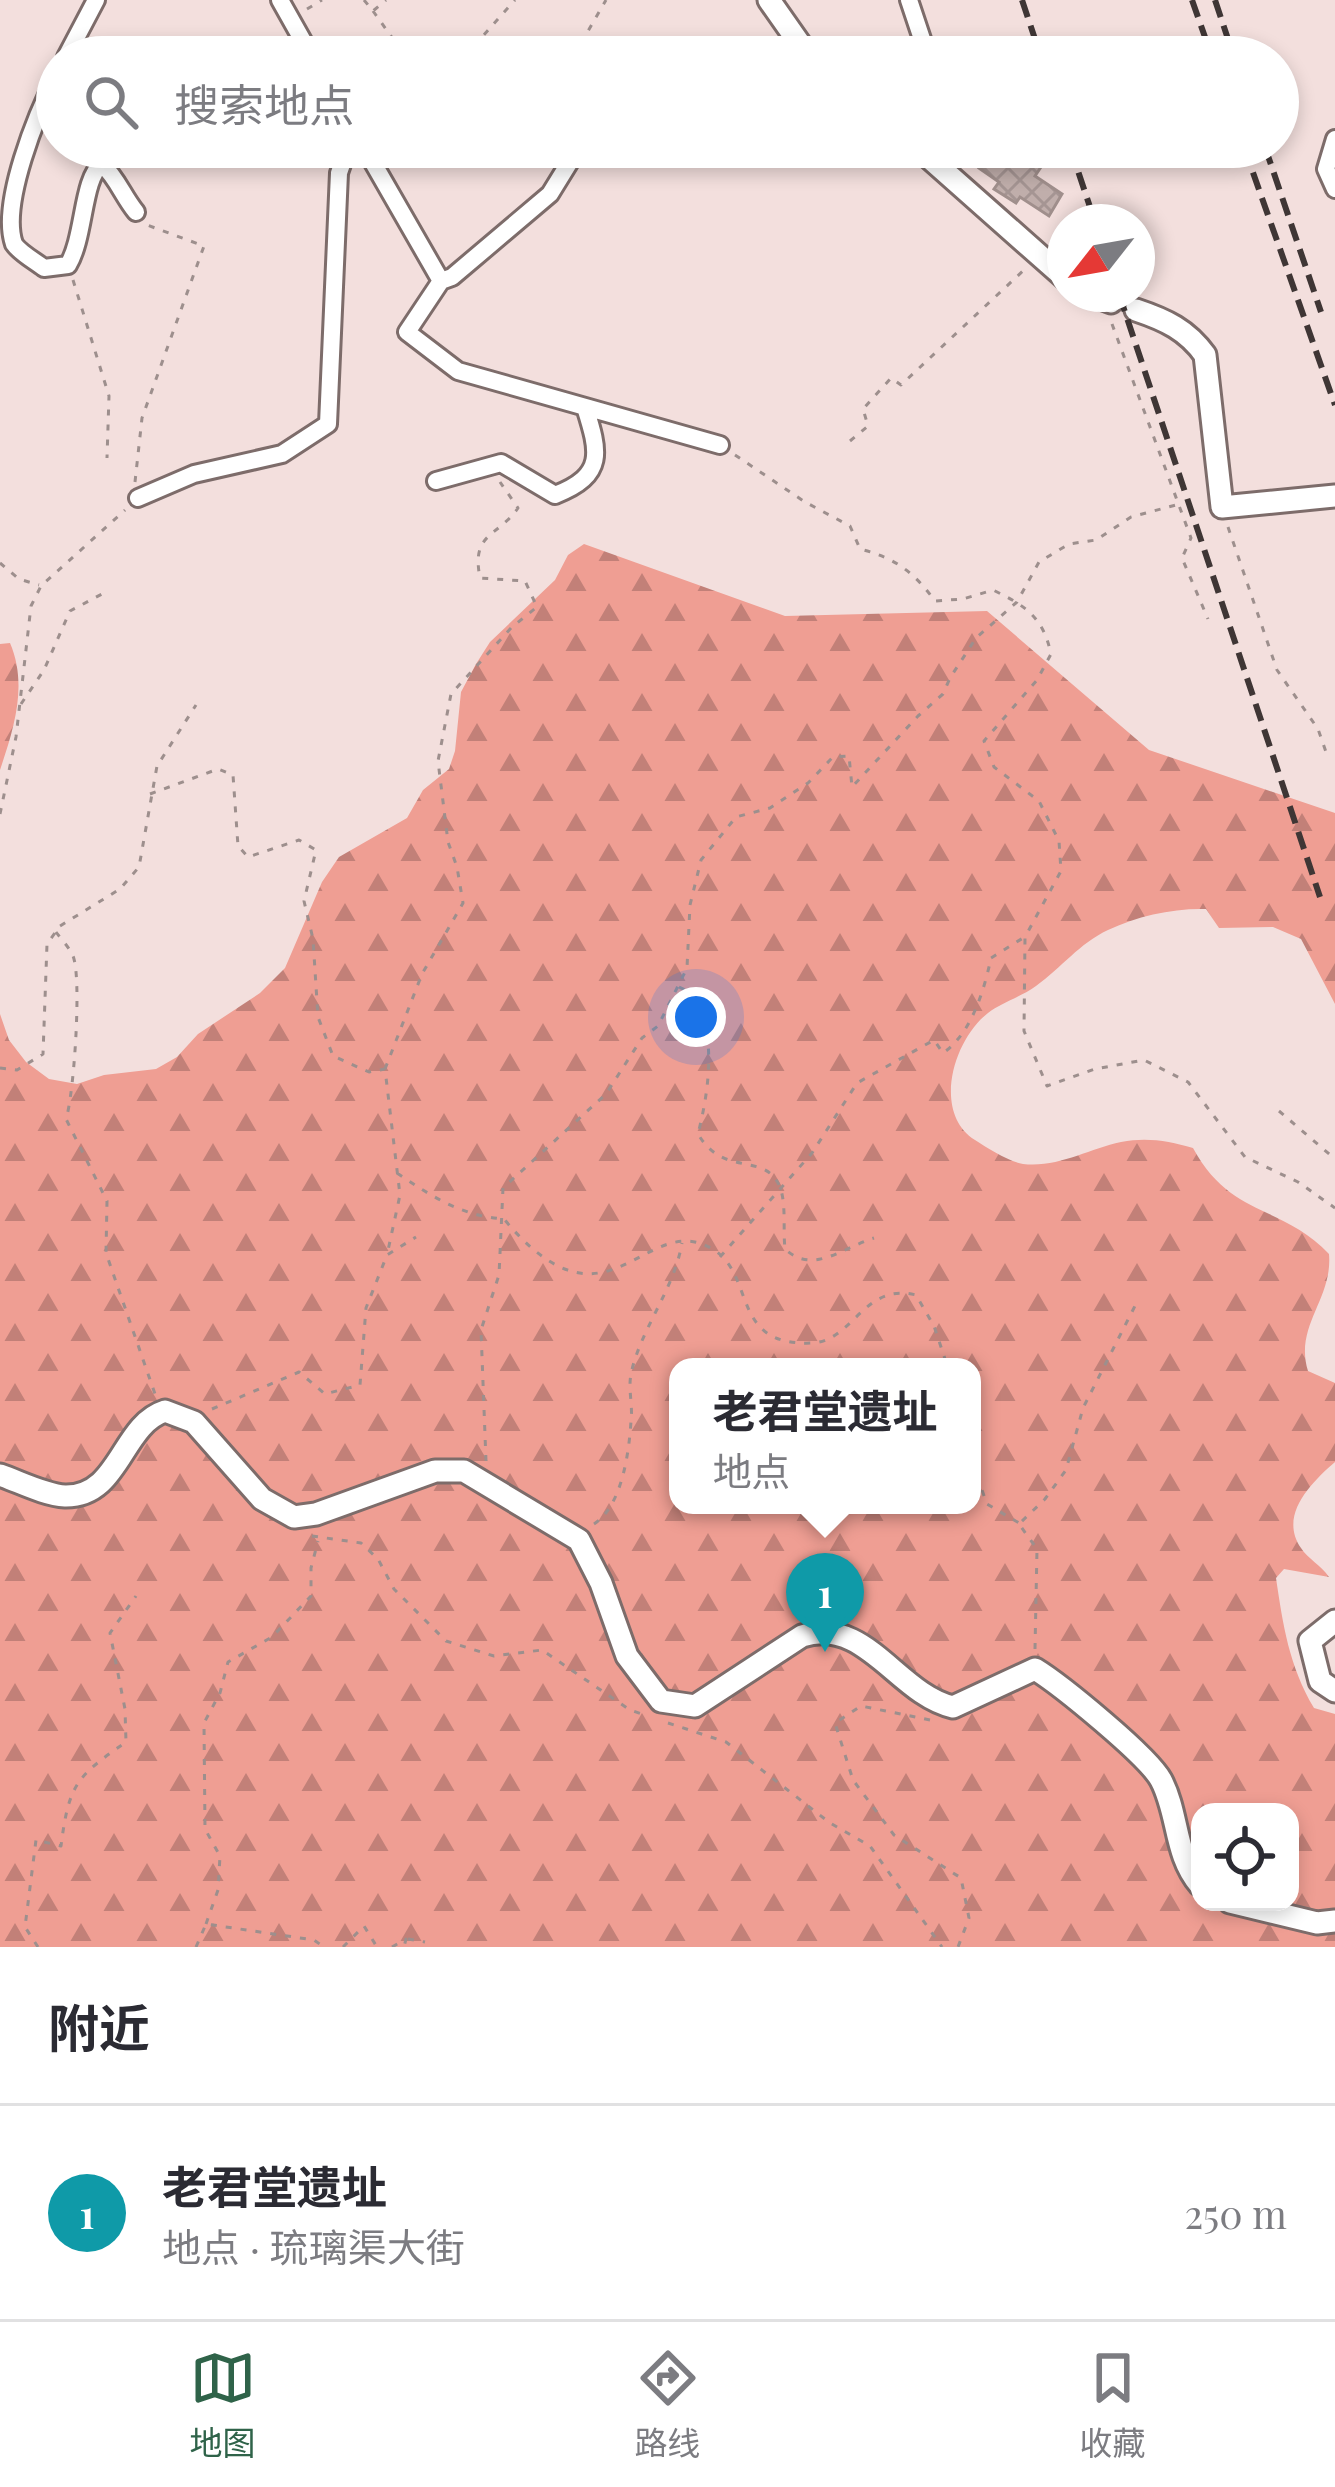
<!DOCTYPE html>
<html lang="zh">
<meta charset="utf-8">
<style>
:root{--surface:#fff;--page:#f2f2f3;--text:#2b2b33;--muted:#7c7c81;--line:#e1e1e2;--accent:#2f6349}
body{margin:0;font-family:"Playfair Display","Noto Sans SC",serif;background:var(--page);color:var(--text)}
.controls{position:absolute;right:36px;bottom:36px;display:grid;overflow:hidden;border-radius:24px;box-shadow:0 6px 18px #0003}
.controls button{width:108px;height:108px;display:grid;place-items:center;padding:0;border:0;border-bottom:3px solid var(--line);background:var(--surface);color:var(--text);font:60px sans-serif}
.compass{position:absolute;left:1047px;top:204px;width:108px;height:108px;border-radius:50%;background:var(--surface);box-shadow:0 6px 18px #0003;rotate:239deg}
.you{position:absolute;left:696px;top:1017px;width:42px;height:42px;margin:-30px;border:9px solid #fff;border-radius:50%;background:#1a73e8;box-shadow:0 0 0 18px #1a73e833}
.badge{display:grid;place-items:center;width:78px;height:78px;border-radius:50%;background:var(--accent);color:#fff;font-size:39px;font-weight:700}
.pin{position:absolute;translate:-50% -99px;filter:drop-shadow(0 3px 6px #0008)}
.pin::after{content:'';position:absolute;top:63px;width:42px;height:36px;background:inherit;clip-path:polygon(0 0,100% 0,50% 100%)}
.popup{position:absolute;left:669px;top:1358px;width:312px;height:156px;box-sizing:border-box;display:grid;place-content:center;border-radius:24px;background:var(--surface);filter:drop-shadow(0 3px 9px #0005);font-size:39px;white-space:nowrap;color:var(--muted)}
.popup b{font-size:45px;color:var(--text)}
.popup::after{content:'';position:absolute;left:50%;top:100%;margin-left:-24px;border:24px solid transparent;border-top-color:var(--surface)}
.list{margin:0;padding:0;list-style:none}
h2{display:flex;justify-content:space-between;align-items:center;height:156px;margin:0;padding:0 48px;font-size:51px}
h2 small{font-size:39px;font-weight:400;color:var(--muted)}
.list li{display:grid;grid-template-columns:78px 1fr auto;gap:36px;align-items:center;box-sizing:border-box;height:216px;padding:0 48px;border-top:3px solid var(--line)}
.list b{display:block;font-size:45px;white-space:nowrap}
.list p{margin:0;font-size:39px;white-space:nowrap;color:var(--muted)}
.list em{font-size:39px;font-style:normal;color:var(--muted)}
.icon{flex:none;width:66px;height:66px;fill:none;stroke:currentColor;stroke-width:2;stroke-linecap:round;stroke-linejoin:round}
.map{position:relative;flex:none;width:1335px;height:1947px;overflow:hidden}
.search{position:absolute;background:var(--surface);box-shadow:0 6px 18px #0003;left:36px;right:36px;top:36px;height:132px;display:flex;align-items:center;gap:30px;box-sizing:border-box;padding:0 42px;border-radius:66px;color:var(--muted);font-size:45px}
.sheet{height:372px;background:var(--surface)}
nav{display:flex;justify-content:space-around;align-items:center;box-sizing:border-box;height:168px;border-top:3px solid var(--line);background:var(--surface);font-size:33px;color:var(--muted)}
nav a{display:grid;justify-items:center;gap:6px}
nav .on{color:var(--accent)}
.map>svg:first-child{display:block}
.forest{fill:url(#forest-firs);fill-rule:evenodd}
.building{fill:url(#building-cross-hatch);stroke:#a08f8c;stroke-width:3}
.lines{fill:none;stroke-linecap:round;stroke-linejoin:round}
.minor-casing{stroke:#7d6c6a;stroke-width:22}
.tertiary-casing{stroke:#7d6c6a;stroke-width:27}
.path{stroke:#9d8f8d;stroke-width:3;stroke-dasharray:6 9;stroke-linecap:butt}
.minor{stroke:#fff;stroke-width:16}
.tertiary{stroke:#fff;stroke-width:21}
.rail{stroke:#3f3635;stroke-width:6;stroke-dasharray:18 9;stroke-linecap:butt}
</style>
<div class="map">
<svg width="1335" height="1947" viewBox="0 0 1335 1947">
<defs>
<pattern id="forest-firs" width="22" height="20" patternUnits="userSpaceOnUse" patternTransform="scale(3)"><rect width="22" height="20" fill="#ef9e93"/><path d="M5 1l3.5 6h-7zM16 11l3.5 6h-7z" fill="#c28078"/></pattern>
<pattern id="building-cross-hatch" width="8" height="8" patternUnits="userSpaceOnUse" patternTransform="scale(3)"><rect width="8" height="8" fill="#c0aeab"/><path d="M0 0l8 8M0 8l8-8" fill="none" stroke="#a59593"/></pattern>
</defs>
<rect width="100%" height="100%" fill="#f3dfdd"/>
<path class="forest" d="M584 544 785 616 987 611 1149 750 1335 813V1004L1301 939 1273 927 1219 928 1206 909C1174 908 1137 916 1108 930 1080 943 1061 968 1036 986 1021 997 1002 1002 988 1013 953 1040 932 1113 975 1140 987 1148 1010 1162 1023 1164 1058 1168 1088 1149 1121 1142 1147 1137 1169 1141 1193 1148 1231 1218 1282 1204 1329 1254 1333 1299 1294 1326 1308 1371L1335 1383V1462C1312 1482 1278 1515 1301 1548 1308 1559 1321 1565 1329 1577L1284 1569 1276 1578C1283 1625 1289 1666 1314 1708L1335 1714V1947H0V1014L9 1040 26 1062 49 1079 77 1084 104 1075 156 1069 177 1057 198 1034 260 993 285 968 322 882 339 857 407 818 423 790 449 769 455 751 461 692 476 664 490 642 555 580 568 555ZM678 1367H972V1505H678ZM1200 1812H1290V1902H1200Z
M10 643C28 685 14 728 0 770V644Z"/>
<path class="building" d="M993 147 1014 159 1020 149 1043 164 1035 176 1062 194 1049 216 1020 197 1016 203 994 189 999 182 979 168Z"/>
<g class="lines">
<defs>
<path id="minor" d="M280 0 312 57
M909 0 928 57
M66 57 96 0
M57 75C37 113 0 204 14 244 20 253 35 261 44 268L68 265C85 237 82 178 102 164 117 178 123 196 136 212
M1335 139 1326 169 1335 189
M364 147 441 281
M579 147 550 194 452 277 441 281 407 332 458 371 720 445
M436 481 501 463 555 495C606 475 599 452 585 407
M138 498 194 474 282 454 328 424 339 173 348 147"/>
<path id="tertiary" d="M769 0 809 57
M917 147 1065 278
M1090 294 1111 302
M1136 310C1166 320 1187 330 1205 355L1222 507 1335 496
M0 1475C20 1482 45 1495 65 1496 120 1497 121 1425 165 1411L194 1422 262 1499 294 1517 316 1514 435 1471H464L579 1540 601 1583 627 1656 661 1701 695 1706 802 1636C866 1616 897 1694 953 1707L1035 1669C1061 1685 1148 1756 1161 1780 1179 1814 1174 1855 1200 1885
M1335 1621 1310 1641 1320 1681 1335 1691
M1230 1902 1317 1923 1335 1921"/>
</defs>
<use href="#minor" class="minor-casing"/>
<use href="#tertiary" class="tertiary-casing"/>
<path class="path" d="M364 0 373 11 386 0
M307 9 322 0
M373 11 406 57
M464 57 515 0
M593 57 584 38 606 0
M73 280 109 396 107 458
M1112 324 1191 538 1182 558 1208 619
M850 441 868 426 863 409 891 378 901 385 1025 269
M735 455 805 502 850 526 860 549C895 558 914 572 935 601L963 599 993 590C1026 606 1043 617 1051 654L1037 680 984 741 994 767 1039 801 1059 841 1061 871 1025 937 1024 1031 1047 1086 1095 1069 1144 1060 1188 1082 1245 1157 1298 1182 1335 1208
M135 482 142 418 204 246 147 225
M1228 527 1277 670 1318 729 1326 752
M0 563 19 579 39 585
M21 704 44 670 70 611 102 594
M150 794 218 769 233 775 238 846 248 857 299 840 316 850 304 901 313 939 318 1017 333 1056 369 1072 385 1069 400 1195 387 1255
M0 814 16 737 31 606 41 586 125 510
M56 932C61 939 69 947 73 956 82 977 74 1095 66 1119L107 1201 106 1253 155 1394
M679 987 699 997C714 1044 710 1086 698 1134 725 1180 767 1149 781 1190 786 1207 783 1231 785 1249 813 1275 842 1248 874 1238
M0 1068 17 1070 43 1054 47 944 60 926 120 889 139 867 157 766 196 705
M385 1069 422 974 463 903 457 867 448 842 438 761 451 694 512 627 537 607 525 581 480 578C471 532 497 538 518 508L500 482
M1279 1111 1335 1159
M397 1173C431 1196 461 1216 504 1219 609 1346 645 1206 714 1250 756 1277 730 1347 813 1343 854 1340 864 1282 916 1295L934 1326 945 1359 940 1367
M720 1257 812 1153 857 1083 934 1040 943 1053C971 1034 984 991 991 958L1023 938
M212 1409 299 1372 325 1394 360 1385 366 1308 387 1255 416 1237
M486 1461 481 1330 499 1275 503 1188 606 1094 642 1038 658 1026 687 968 690 905 701 860 736 817 770 808 808 783 833 757 849 756 852 787 918 716 943 694 950 678 976 638 1017 602 1039 562 1069 544 1096 540 1131 517 1176 505
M972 1462 987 1504 1019 1523
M594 1524C622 1506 629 1453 631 1421 633 1406 628 1389 631 1374 640 1330 674 1290 682 1243
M312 1536 361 1543 378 1559 394 1589 446 1641 494 1656 542 1650 630 1710 648 1716
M1035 1649 1037 1549 1019 1524 1045 1499 1066 1470 1083 1408 1137 1302
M930 1720 861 1706 835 1723 853 1780 894 1835 961 1878 969 1918 958 1947
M668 1723 726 1742 830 1823 870 1846 942 1947
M206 1924 218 1890 220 1856 205 1829 204 1723 220 1693 228 1662 272 1637 311 1596V1568L318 1541
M408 1939 425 1942
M38 1947 25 1927 36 1840 61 1846C69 1784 76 1777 126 1742L125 1709 110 1633 136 1596
M196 1947 206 1924 314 1940 324 1947
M343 1947 364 1926 377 1947
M392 1947 406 1939 404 1947"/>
<use href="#minor" class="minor"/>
<use href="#tertiary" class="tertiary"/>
<path class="rail" d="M1022 0 1041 57
M1192 0 1212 57
M1215 0 1234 57
M1070 147 1095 222
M1244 147 1335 405
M1265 147 1321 312
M1119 294 1320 897"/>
</g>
</svg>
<div class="controls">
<button><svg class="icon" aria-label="locate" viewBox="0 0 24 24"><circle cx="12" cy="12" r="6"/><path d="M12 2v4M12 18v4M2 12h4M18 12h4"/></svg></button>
</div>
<svg class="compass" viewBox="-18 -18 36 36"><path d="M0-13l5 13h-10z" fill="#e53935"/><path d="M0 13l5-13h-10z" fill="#7c7c81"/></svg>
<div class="you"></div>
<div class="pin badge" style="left:825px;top:1652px;background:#0f9aa8">1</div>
<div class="popup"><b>老君堂遗址</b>地点</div>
<div class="search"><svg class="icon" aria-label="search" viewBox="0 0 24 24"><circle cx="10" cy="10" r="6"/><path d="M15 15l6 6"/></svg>搜索地点</div>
</div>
<section class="sheet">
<h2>附近<small></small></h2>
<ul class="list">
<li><span class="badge" style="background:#0f9aa8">1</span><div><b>老君堂遗址</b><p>地点 · 琉璃渠大街</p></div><em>250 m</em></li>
</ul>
</section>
<nav>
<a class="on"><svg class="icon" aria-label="map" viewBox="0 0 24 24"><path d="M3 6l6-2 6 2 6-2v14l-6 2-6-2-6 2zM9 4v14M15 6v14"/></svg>地图</a>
<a><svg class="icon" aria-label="directions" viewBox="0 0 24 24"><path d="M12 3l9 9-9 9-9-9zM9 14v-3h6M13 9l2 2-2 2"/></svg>路线</a>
<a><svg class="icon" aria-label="saved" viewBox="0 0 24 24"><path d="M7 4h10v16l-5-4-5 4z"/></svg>收藏</a>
</nav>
